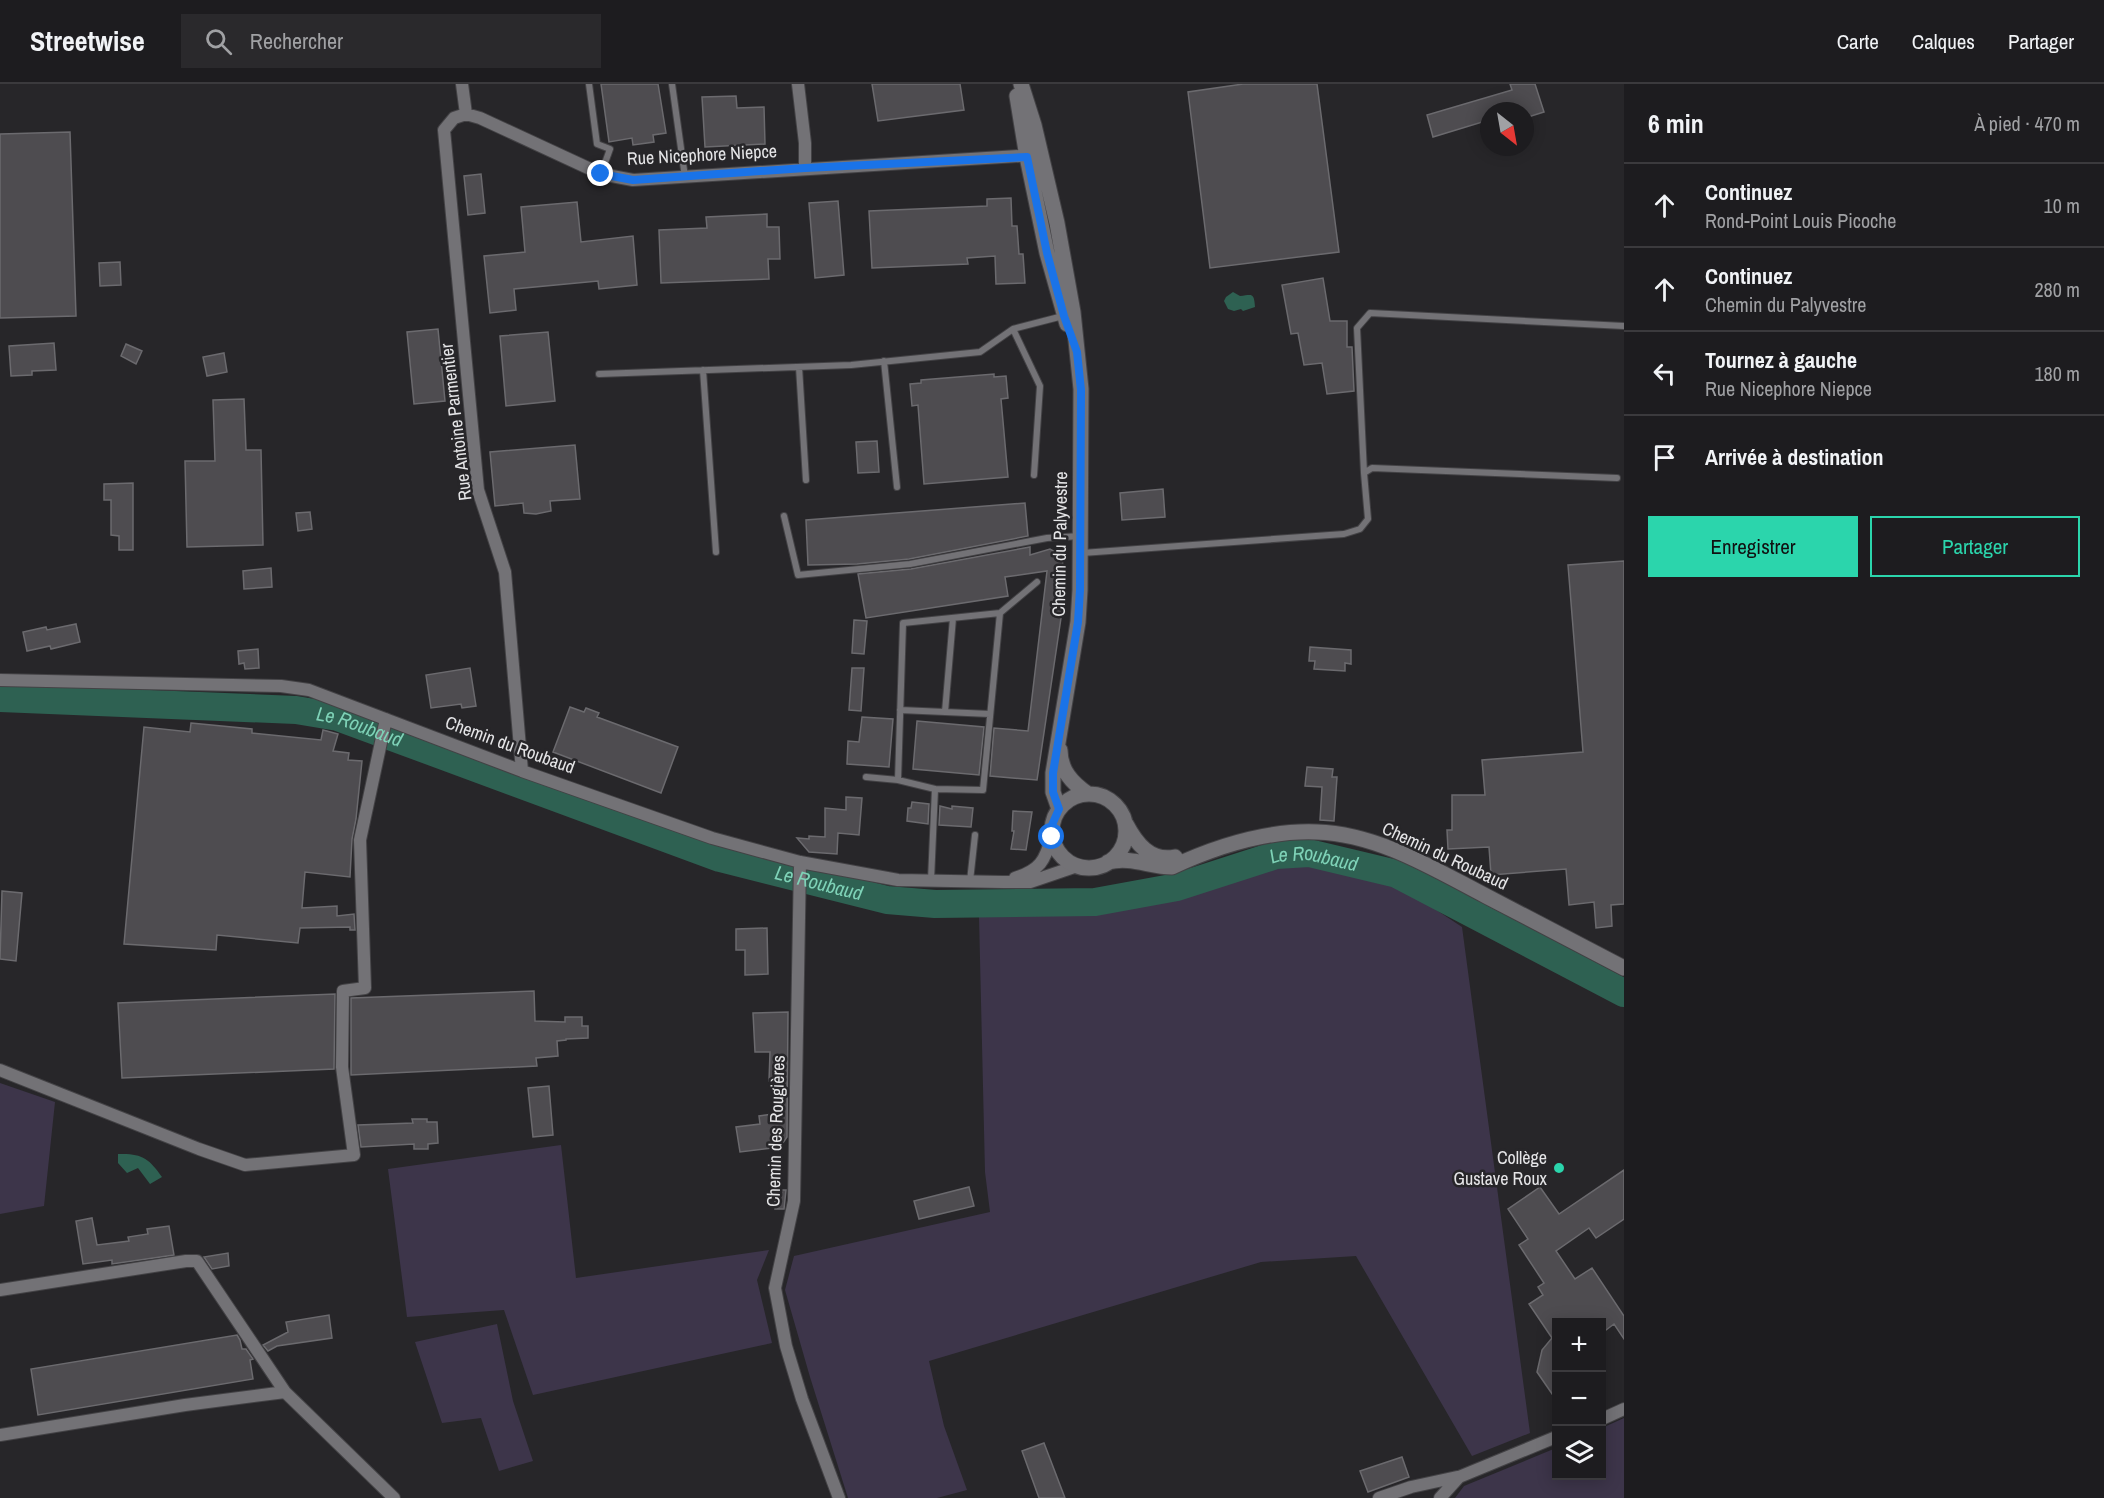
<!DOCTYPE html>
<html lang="fr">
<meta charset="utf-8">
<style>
:root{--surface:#1d1c1f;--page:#2a292c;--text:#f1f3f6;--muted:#a0a1a4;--line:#3b3a3d;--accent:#2bd5ac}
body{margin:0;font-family:"Archivo Narrow",sans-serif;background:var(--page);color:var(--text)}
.controls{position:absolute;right:18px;bottom:18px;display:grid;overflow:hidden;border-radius:0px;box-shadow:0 3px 15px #0003}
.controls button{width:54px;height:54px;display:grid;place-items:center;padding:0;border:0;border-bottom:2px solid var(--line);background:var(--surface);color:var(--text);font:30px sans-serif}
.compass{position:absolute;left:1480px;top:18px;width:54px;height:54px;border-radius:50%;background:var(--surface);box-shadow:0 3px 15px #0003;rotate:149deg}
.stop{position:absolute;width:18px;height:18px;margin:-14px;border:4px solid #1a73e8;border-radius:50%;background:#fff}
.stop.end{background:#1a73e8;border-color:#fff;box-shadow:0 2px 6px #0008}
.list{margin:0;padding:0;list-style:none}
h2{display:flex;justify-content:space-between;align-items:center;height:78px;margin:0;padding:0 24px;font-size:26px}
h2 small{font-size:20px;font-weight:400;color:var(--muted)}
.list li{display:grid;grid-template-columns:39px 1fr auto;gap:18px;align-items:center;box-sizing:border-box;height:84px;padding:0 24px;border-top:2px solid var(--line)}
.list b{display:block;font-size:22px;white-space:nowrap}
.list p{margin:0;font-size:20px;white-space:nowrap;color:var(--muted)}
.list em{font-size:20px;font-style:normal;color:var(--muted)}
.actions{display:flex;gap:12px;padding:18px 24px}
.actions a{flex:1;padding:14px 0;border:2px solid var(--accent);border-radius:0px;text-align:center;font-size:21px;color:var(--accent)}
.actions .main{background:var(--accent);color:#111}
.icon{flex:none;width:33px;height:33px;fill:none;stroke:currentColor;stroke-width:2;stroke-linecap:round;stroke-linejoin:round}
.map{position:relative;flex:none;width:1624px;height:1414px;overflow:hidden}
header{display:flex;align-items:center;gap:36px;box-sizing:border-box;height:84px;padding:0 30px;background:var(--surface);border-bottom:2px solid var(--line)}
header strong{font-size:28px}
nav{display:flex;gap:33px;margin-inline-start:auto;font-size:21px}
.search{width:420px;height:54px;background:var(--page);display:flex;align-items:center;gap:15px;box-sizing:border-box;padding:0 21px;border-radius:0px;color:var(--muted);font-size:22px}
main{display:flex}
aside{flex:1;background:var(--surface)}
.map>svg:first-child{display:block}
.green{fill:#3d354a}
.water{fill:#2e6152}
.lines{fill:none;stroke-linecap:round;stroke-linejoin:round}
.river{stroke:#2e6152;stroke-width:28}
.building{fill:#4e4c50;stroke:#6b6a6e;stroke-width:1.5}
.service-casing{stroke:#434245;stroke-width:8}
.minor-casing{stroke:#434245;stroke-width:14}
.tertiary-casing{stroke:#434245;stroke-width:17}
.service{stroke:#737276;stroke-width:6}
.minor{stroke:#737276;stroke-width:12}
.tertiary{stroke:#737276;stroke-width:15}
.route{stroke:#1a73e8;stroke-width:8}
.poi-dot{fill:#2bd5ac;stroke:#272629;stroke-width:2}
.labels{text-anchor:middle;stroke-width:5;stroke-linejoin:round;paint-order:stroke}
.street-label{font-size:18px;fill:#e5e5e7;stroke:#272629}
.poi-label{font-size:18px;fill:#e5e5e7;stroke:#272629;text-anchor:end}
.water-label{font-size:20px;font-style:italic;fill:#7ed2b7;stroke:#272629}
</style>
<header>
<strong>Streetwise</strong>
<div class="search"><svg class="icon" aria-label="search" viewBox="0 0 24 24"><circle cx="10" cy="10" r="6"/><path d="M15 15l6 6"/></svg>Rechercher</div>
<nav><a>Carte</a><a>Calques</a><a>Partager</a></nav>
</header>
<main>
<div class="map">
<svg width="1624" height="1414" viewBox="0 0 1624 1414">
<rect width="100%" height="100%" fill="#272629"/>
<path class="green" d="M1306 778 1394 798 1462 843 1530 1349 1472 1372 1356 1172 1261 1178 929 1277 944 1342 967 1406 937 1414H848L810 1293 785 1206 794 1172 990 1128 985 1088 979 832 1106 827 1182 807 1270 779Z
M0 999 55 1018 44 1122 0 1130Z
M561 1061 576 1194 769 1166 757 1196 772 1259 533 1311 504 1226 407 1233 388 1085Z
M497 1240 513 1317 533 1377 499 1387 481 1334 442 1339 415 1258Z
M1624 1334V1414H1455L1464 1402 1556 1364V1392H1602V1344Z"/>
<path class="water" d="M1233 208 1240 212C1252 211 1254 208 1255 223L1243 227 1241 225 1234 227 1228 225 1224 217 1226 213Z
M118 1070C141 1069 149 1074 162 1093L150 1100 138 1084 127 1089 118 1079Z"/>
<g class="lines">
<path class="river" id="s1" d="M0 614 296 626 338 633 720 774 887 816 935 820 1095 818 1177 803 1276 771 1309 769 1397 790 1624 909"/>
</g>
<path class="building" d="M601 0H658L666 49 653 51 654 58 633 61 632 54 609 58Z
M872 0H960L964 26 878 37Z
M1243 0H1317L1339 168 1210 184 1188 8Z
M1510 0H1535L1544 28 1525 34V27H1489V36L1433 53 1427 31 1512 6Z
M736 12 737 24 764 23 765 60 705 63 702 13Z
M70 48 76 232 0 234V50Z
M481 90 485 129 468 131 464 92Z
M1011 114 1012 142H1017L1019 170H1023L1025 199 996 200 995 172 967 174 968 180 872 184 869 127 987 122V115Z
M838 117 844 191 815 194 809 119Z
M577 118 581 158 633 152 637 201 599 205 598 197 514 205 516 226 490 229 484 172 525 168 521 123Z
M767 130V143H779L780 175H768L769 195 661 199 659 146 707 144 706 133Z
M120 178 121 201 100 202 99 179Z
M1323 194 1330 237H1347V263H1352L1354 307 1327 310 1322 279 1304 281 1298 249 1291 250 1282 201Z
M438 245 445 317 414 320 407 248Z
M548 248 555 317 506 322 500 252Z
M54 259 56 286 32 287V291L11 292 9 262Z
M126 260 142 267 136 280 121 272Z
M224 269 227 288 207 292 203 273Z
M994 290V293L1006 292 1008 314 1001 315 1008 393 924 400 918 321 912 322 910 300 921 299V296Z
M244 315 246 366H261L263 461 187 463 185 377H215L213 316Z
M877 357 879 388 858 389 856 358Z
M575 361 580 415 550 417 551 427 536 430 524 429 523 419 495 422 490 368Z
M133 399V466H119V452L111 451V416H104V400Z
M1163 405 1165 433 1122 436 1120 409Z
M1025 419 1028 452 909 475 857 480 808 481 806 436Z
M310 428 312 445 298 447 296 429Z
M1030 463V471L1050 465 1062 472 1065 507 1037 696 990 692 994 644 1028 647 1047 487 1005 493 1008 512 866 534 858 490 911 485Z
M1624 477V820L1611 821 1612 842 1596 844 1594 818 1569 821 1566 785 1491 791 1489 763 1448 765 1447 746H1452V711H1485L1482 676 1583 668 1568 481Z
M271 484 272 503 244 505 243 487Z
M854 536 867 537 864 570 852 569Z
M76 540 80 558 51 565 50 562 27 567 23 548 46 543 47 546Z
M1310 563 1351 566V580L1345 579V587L1314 585 1315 577H1309Z
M258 565 259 584 245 585 244 579 239 580 238 567Z
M470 584 476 622 462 624 461 620 431 624 426 591Z
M852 584H864L861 627 849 626Z
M570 623 584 628 586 624 599 629 597 633 678 663 661 709 553 668Z
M862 633 893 635 889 683 847 680 848 657 859 658Z
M917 637 984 643 979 691 913 685Z
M191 639 252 645V649L321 656 323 646 338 650 333 667 349 669 348 676 362 677 356 735 352 755 350 793 305 788 302 824 337 822V832L354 830 355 846H350V843L300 844 298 859 217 851 216 866 124 860 144 643 190 648Z
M1307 683 1333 685 1332 693H1337L1334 737 1320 736 1322 703 1305 702Z
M846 713 862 714 859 751 838 749 837 770 809 768 797 754 809 755V752L825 753V724L846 726Z
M912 718 929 720 928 740 907 737 908 724H911Z
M940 722 952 725V722L973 724 971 743 939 741Z
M1013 727 1032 728 1026 766 1011 765 1014 747H1012Z
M2 807 22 809 16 877 0 875Z
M767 844 768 890 745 891V866H736V845Z
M534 907 535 937 565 938V933H582V942H588V954L566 955V956L557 957 558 972 536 974 537 982 351 991V914Z
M335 910 334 985 122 994 118 919Z
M788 928 787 1053 780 1063 740 1068 736 1043 760 1040 759 1032 773 1030 774 1001H771V997H769L770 968H755L753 929Z
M549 1002 553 1051 533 1053 528 1004Z
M412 1035H427V1038H437L438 1059 428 1060V1065H414V1060L361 1063 358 1041 413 1039Z
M1624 1086V1135L1596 1154 1589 1144 1556 1167 1575 1195 1592 1184 1624 1232V1255L1614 1240 1602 1249V1239H1557V1317L1537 1288 1542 1266 1552 1254 1529 1220 1543 1211 1538 1203 1544 1199 1519 1161 1528 1155 1508 1125 1540 1103 1559 1130Z
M969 1103 974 1122 919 1135 914 1117Z
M775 1106H786L784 1125H775Z
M92 1134 97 1161 129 1157 128 1153 148 1150 147 1145 169 1142 174 1171 112 1180V1176L83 1180 76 1137Z
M228 1169 229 1182 212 1185 204 1173Z
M329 1231 332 1254 277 1262 268 1267 263 1261 288 1248 286 1238Z
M237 1251 240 1256 242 1265H246L253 1275 250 1276 253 1295 38 1331 31 1285Z
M1044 1359 1065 1414H1039L1022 1367Z
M1402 1373 1409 1393 1368 1408 1360 1387Z"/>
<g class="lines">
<defs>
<path id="service" d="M589 0 597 60 610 65 601 90
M672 0 685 93
M1013 245 1040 302 1034 391
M884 277 897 403
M799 283 806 396
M703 286 716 468
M599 290 851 281 980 268 1013 245 1063 232
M1364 389 1357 244 1370 229 1624 242
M784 432 798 491 910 480 1047 454 1081 452
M1082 469 1344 450 1360 445 1368 435 1364 389 1372 384 1617 394
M1000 529 1037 498
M900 626 990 630
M945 628 953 534
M866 693 898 696 903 539 1000 529 983 706 935 705 931 796
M898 696 935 705
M970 797 975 751"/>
<path id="minor" d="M462 0 466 30
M798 0 805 59V84
M466 30 454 34 444 46 478 406 505 488 522 687
M466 30 480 34 601 90 633 96 1035 71
M0 596 281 602 309 606 522 687 712 754 800 778 898 796 1003 798H1030L1077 782
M800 778 794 1117 775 1204 786 1262 802 1315 839 1414
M1015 794C1040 786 1045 777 1052 752
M0 986 199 1065 245 1081 354 1071 342 983 343 907 365 904 360 756 386 635
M0 1206 186 1177H197L285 1308 394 1414
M1602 1335 1624 1325
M0 1351 185 1321 285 1308
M1379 1414 1411 1403 1457 1393
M1440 1414 1459 1393 1556 1353"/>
<path id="tertiary" d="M1021 0 1034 41 1057 139 1073 228 1081 305 1080 506 1078 538 1053 689V708L1059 725
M1017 12 1027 73 1047 169 1067 240
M1060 666C1060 686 1072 699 1088 710
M1052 747a37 37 0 1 1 74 0a37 37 0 1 1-74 0Z
M1126 740C1136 759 1150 778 1175 773
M1108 778C1131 772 1150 783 1172 783 1217 762 1267 746 1317 748 1378 750 1434 785 1486 812 1532 836 1578 860 1624 884"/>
</defs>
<use href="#service" class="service-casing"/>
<use href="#minor" class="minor-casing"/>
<use href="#tertiary" class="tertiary-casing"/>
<use href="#service" class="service"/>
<use href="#minor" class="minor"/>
<use href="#tertiary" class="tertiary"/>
</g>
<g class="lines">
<path class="route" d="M601 90 633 96 805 84 1027 73 1047 169 1064 232 1077 268 1081 306 1080 506 1078 538 1053 689V708L1059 725 1052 741V753"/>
</g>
<circle class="poi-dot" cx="1559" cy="1084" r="6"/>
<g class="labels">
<g class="street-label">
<text transform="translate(702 71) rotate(-3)" y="6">Rue Nicephore Niepce</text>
<text transform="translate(456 338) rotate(-97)" y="6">Rue Antoine Parmentier</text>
<text transform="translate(1060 460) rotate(-89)" y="6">Chemin du Palyvestre</text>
<text transform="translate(510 661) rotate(20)" y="6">Chemin du Roubaud</text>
<text transform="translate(1445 772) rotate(25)" y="6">Chemin du Roubaud</text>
<text transform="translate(776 1047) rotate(-88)" y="6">Chemin des Rougières</text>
</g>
<g class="poi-label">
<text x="1547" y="1080">Collège<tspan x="1547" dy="21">Gustave Roux</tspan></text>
</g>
<g class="water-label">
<text dy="7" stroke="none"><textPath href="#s1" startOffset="362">Le Roubaud</textPath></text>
<text dy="7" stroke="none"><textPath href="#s1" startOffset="1352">Le Roubaud</textPath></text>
<text dy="7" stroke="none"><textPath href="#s1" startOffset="848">Le Roubaud</textPath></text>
</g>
</g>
</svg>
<div class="controls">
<button>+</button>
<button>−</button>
<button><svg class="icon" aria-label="layers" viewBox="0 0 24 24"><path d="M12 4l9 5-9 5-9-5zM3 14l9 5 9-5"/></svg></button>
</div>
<svg class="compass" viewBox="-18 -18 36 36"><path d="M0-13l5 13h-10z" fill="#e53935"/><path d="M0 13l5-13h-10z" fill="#a0a1a4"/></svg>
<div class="stop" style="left:1052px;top:753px"></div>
<div class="stop end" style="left:601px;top:90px"></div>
</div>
<aside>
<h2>6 min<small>À pied · 470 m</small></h2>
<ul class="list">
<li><svg class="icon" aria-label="ahead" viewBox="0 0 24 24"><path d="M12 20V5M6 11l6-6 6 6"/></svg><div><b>Continuez</b><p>Rond-Point Louis Picoche</p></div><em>10 m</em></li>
<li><svg class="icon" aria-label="ahead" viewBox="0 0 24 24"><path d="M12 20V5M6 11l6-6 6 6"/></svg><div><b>Continuez</b><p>Chemin du Palyvestre</p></div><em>280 m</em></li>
<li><svg class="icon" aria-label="left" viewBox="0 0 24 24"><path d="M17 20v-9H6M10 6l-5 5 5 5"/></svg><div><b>Tournez à gauche</b><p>Rue Nicephore Niepce</p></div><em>180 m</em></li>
<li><svg class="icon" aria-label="arrive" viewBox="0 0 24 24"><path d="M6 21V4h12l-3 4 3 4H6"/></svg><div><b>Arrivée à destination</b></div></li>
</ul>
<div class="actions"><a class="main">Enregistrer</a><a>Partager</a></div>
</aside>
</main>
